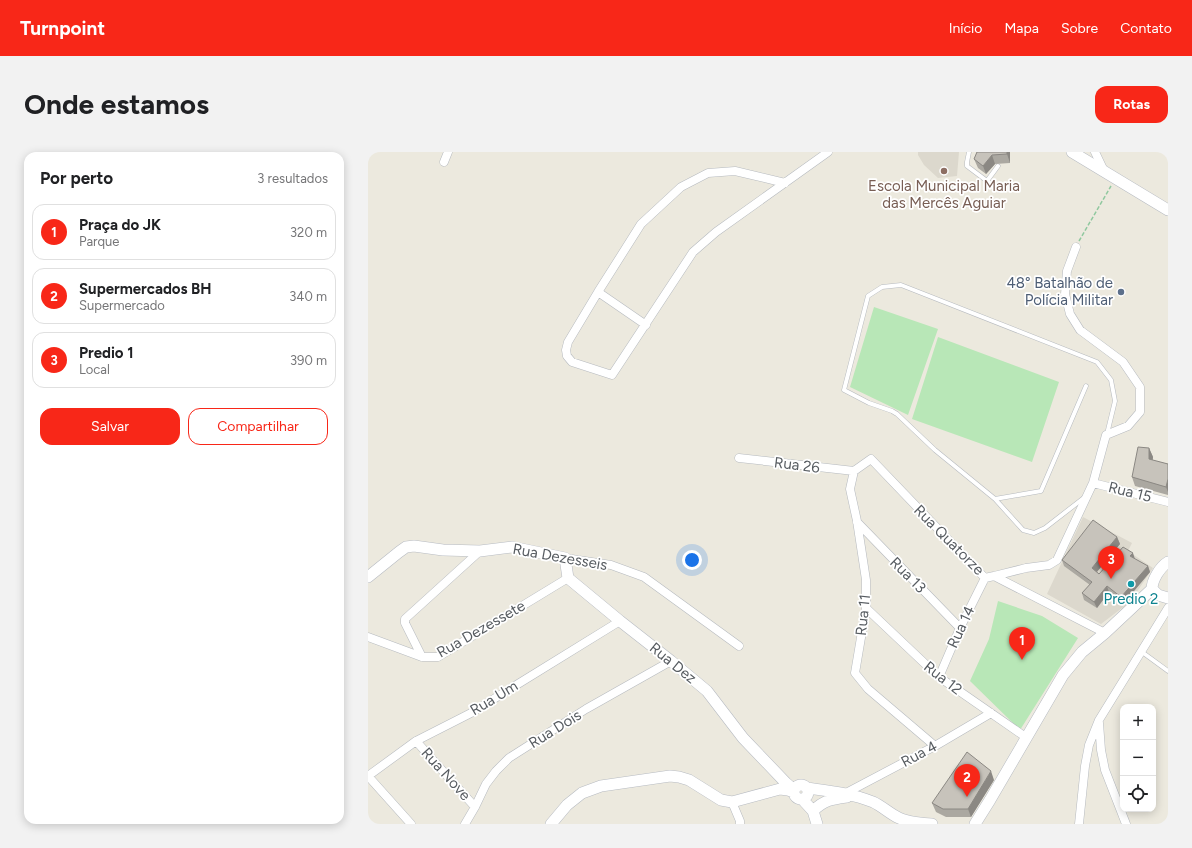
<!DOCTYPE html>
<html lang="pt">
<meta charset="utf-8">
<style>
:root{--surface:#fff;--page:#f2f2f2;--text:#202124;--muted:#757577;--line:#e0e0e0;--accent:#f82718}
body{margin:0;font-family:Figtree,sans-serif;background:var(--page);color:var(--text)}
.controls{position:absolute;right:12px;bottom:12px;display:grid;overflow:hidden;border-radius:8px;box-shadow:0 2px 10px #0003}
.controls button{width:36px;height:36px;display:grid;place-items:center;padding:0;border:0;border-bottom:1px solid var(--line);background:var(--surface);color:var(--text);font:20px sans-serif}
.you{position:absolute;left:324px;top:408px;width:14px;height:14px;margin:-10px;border:3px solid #fff;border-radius:50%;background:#1a73e8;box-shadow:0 0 0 6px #1a73e833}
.badge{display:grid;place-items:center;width:26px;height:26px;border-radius:50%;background:var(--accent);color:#fff;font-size:13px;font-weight:700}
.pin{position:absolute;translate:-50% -33px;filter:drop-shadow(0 1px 2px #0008)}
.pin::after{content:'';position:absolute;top:21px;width:14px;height:12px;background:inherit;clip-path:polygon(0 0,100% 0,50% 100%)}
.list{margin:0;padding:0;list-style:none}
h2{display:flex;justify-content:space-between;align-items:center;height:52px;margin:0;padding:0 16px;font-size:17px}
h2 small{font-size:13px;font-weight:400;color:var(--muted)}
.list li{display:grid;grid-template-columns:26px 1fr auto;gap:12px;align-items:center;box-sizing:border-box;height:56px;margin:0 8px 8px;padding:0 8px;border:1px solid var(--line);border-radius:12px}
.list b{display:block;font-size:15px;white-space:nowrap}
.list p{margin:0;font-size:13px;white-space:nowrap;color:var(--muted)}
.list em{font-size:13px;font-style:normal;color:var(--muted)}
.actions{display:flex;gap:8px;padding:12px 16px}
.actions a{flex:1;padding:9px 0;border:1px solid var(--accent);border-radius:12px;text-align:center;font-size:14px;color:var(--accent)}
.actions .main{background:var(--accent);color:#fff}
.icon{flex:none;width:22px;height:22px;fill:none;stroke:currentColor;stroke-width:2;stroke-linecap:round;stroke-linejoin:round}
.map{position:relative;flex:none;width:800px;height:672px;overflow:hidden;border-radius:12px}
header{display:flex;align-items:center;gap:24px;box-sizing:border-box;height:56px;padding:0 20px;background:var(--accent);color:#fff}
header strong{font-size:19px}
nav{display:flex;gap:22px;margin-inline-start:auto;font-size:14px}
.intro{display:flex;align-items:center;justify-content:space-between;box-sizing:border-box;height:96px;padding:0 24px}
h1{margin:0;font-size:28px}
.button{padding:10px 18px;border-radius:12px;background:var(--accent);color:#fff;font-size:14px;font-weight:700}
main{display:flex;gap:24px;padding:0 24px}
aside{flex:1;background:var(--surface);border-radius:12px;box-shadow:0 2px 10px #0003}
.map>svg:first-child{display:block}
.education{fill:#dcd8cd}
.green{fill:#b8e7b7}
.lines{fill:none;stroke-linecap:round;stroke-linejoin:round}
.lane-casing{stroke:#b6babf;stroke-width:5}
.street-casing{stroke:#b6babf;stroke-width:9}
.secondary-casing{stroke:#b7bbc2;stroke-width:12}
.path{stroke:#90c89f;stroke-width:1.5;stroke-dasharray:4 2;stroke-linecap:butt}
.lane{stroke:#fff;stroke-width:4}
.street{stroke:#fff;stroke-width:8}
.secondary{stroke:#fff;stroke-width:11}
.wall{fill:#aba8a1}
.shaded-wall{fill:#8b8883}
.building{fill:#c7c3bb;stroke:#8b8883}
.education-dot{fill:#8d6e63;stroke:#fff;stroke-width:1.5}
.service-dot{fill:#5c6f8a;stroke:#fff;stroke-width:1.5}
.culture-dot{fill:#0f9aa8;stroke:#fff;stroke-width:1.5}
.labels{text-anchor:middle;stroke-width:3.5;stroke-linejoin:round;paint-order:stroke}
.education-label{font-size:15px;fill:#785e54;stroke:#fff}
.service-label{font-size:15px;fill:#4e5e75;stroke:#fff;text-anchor:end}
.street-label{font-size:15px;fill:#575c61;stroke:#fff}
.culture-label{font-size:15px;fill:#0d838f;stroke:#fff}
</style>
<header>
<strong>Turnpoint</strong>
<nav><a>Início</a><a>Mapa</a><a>Sobre</a><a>Contato</a></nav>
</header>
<div class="intro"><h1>Onde estamos</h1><a class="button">Rotas</a></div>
<main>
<aside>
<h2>Por perto<small>3 resultados</small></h2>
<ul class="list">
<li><span class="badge">1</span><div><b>Praça do JK</b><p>Parque</p></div><em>320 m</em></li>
<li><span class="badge">2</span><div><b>Supermercados BH</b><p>Supermercado</p></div><em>340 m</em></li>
<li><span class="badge">3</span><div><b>Predio 1</b><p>Local</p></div><em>390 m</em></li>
</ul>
<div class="actions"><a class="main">Salvar</a><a>Compartilhar</a></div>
</aside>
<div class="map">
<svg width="800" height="672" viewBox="0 0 800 672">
<rect width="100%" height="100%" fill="#ece9de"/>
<path class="education" d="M550 0H591L589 24 570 26 556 13 550 3Z
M715 365 764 391 760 399 785 416 762 450 733 472 679 442Z"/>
<path class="green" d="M506 155 570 177 540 263 482 235Z
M570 185 691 230 664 310 544 267Z
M630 449 674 464 710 486 652 578 602 529 621 487Z"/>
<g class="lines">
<defs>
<path id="lane" d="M601 0 599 10V14L631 38
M619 29 630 14
M717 345 677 376 666 381 655 378 627 347 567 298 529 262 524 259 501 251 476 238 500 144 514 135 533 133 729 210 743 228 747 249 739 282
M627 347 673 339 718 234
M774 500 800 519"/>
<path id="street" d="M727 0 736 19
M76 10 80 0
M417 31 367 19 340 21 313 35 273 72 230 140 200 190 198 198 199 204 204 210 244 223 325 100 348 80 460 0
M230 140 278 173
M371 306 486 319
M725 331 800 350
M489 370 592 476
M197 406 243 413 276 425 371 494
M626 424 658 416 681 413 689 408 725 331 738 283 760 274 772 260V235L755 210 712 178 702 162 697 142 699 119 708 95
M498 456 571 525 659 586
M0 485 54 505H70L200 426
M54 505 37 471V467L112 399
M571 525 592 476 617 426
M731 571 733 598 737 618 758 672
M48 589 107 655
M567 594 500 537 487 521 498 456V428L489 369 482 337 486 319 503 307 617 426 626 424 737 481
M0 624 48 589 103 561 252 469
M0 624 43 672
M478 641 567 594 623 561
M364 650 372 669V672
M97 672 107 655 118 632 128 619 141 606 218 557 303 509
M711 672 717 614 721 593 731 568 800 456"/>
<path id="secondary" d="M704 0 800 58
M800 410C792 415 784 428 784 437L790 443 800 446
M0 425 31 400 38 395 46 394 75 398 112 399 144 395 197 406 200 426 252 469 303 509 339 539 375 586 418 631 426 638
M426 640a7 7 0 1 1 14 0a7 7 0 1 1-14 0Z
M439 636C461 639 483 641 505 650 514 654 522 662 531 666 540 670 555 672 564 672
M434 647 445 659 449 672
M445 659C456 648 464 647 479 645
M183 672 199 653 214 641 233 634 302 624 311 625 321 628 353 648 364 650 412 637 420 638 426 640
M607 672 622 648 695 523 714 500 737 481 784 437"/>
</defs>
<use href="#lane" class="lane-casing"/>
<use href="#street" class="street-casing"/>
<use href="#secondary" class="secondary-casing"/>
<path class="path" d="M711 89 743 34"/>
<use href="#lane" class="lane"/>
<use href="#street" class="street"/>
<use href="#secondary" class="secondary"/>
</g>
<path class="wall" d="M609 0H642V11L627 12 618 22 610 16 606 7Z
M781 296 785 305 784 308 800 312V343L767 334 764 325Z
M749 385 752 392 729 420 731 422 767 407 780 414 782 420 755 452 741 440 729 456 716 448 714 441 722 433 696 414 694 408Z
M626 628 603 665H578L568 660 564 651Z"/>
<path class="shaded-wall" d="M639 0H642V11L639 2Z
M624 3 627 12 618 22 615 14Z
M781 296 785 305 784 316 781 307Z
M800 327V340L798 335Z
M749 385 752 392 727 422 724 416Z
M765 401 767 407 762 404Z
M780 414 782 420 755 452 753 445Z
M739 434 741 440 729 456 726 450Z
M623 619 626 628 603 665 600 657Z"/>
<path class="building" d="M609 0H639V2L624 3 615 14 606 7Z
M770 295 781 296V307L800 312V327L798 335 764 325Z
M725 368 749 385 724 416 731 422 755 395 765 401 762 404 780 414 753 445 739 434 726 450 714 441 724 430 694 408Z
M599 600 623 619 600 657H575L564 651Z"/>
<circle class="education-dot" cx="576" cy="19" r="4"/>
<circle class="service-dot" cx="753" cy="140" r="4"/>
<circle class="culture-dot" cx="763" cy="432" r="4"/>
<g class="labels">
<g class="education-label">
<text x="576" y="39">Escola Municipal Maria<tspan x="576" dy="17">das Mercês Aguiar</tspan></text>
</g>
<g class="service-label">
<text x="745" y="136">48° Batalhão de<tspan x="745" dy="17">Polícia Militar</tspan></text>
</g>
<g class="street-label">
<text transform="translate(429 313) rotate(7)" y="5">Rua 26</text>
<text transform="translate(762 340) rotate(14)" y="5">Rua 15</text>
<text transform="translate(581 388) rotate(45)" y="5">Rua Quatorze</text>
<text transform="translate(192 405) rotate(10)" y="5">Rua Dezesseis</text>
<text transform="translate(540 423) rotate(45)" y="5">Rua 13</text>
<text transform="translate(495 463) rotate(-84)" y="5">Rua 11</text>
<text transform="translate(593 475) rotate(-65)" y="5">Rua 14</text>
<text transform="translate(113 477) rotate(-30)" y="5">Rua Dezessete</text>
<text transform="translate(305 511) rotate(39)" y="5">Rua Dez</text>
<text transform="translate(575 526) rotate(38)" y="5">Rua 12</text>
<text transform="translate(126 546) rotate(-31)" y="5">Rua Um</text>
<text transform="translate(187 577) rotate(-32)" y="5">Rua Dois</text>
<text transform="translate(551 602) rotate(-28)" y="5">Rua 4</text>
<text transform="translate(78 622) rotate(48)" y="5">Rua Nove</text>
</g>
<g class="culture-label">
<text x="763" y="452">Predio 2</text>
</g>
</g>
</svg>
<div class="controls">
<button>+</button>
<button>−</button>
<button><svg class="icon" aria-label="locate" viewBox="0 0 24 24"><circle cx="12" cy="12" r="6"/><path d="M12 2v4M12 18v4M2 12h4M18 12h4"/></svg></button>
</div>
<div class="you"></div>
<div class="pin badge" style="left:654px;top:508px">1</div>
<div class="pin badge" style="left:599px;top:645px">2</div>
<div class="pin badge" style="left:743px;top:427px">3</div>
</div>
</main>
